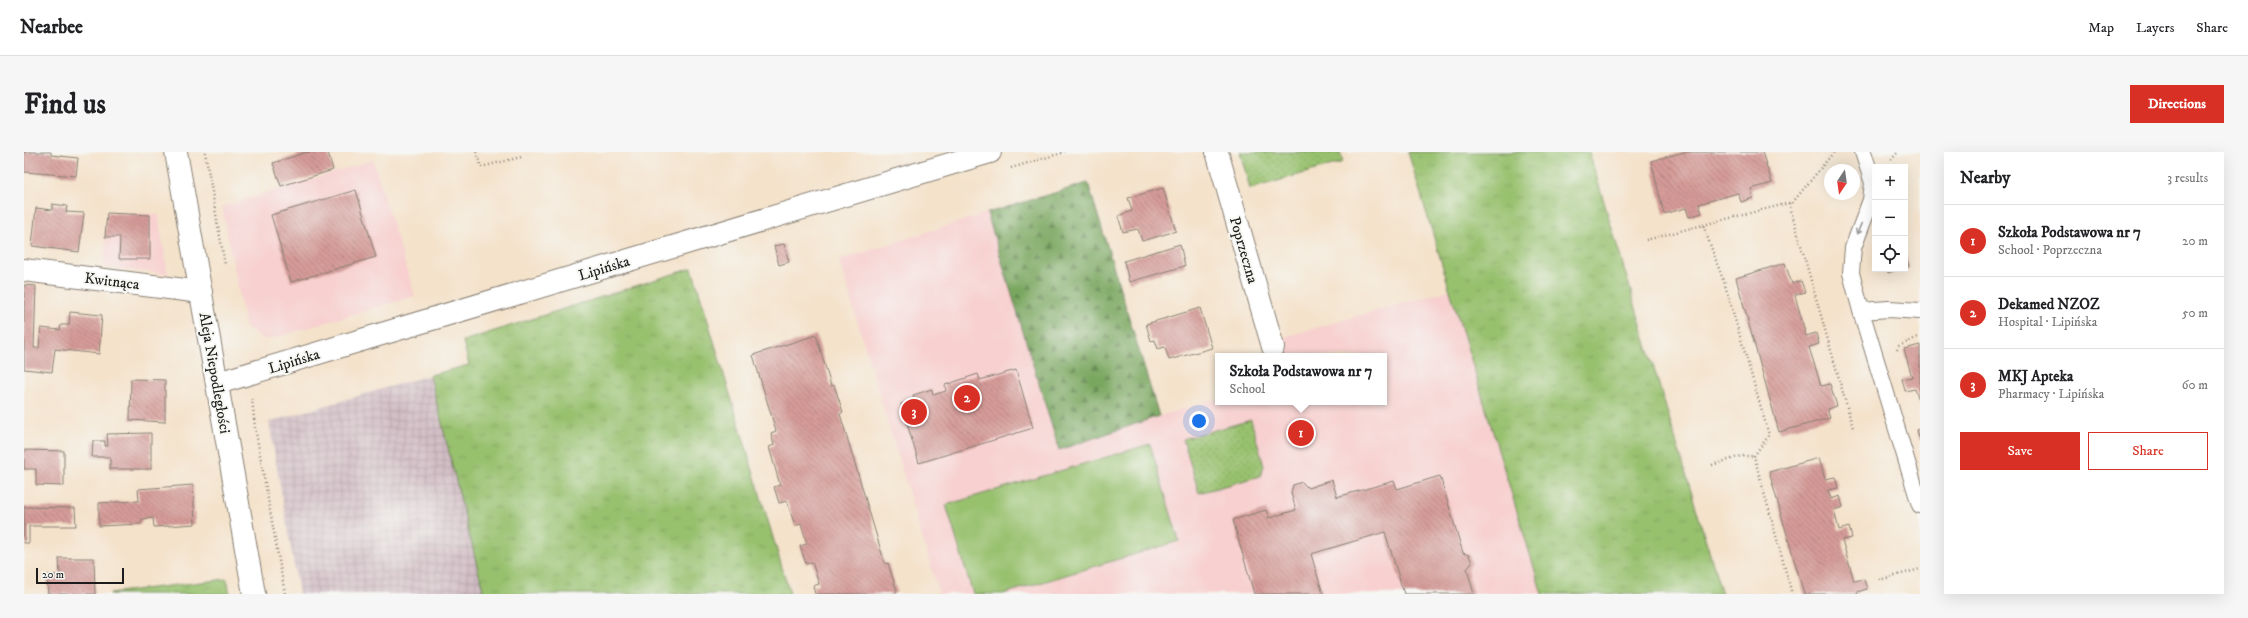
<!DOCTYPE html>
<meta charset="utf-8">
<style>
:root{--surface:#fff;--page:#f6f6f6;--text:#202124;--muted:#757577;--line:#e0e0e0;--accent:#d93025}
body{margin:0;font-family:"IM FELL DW Pica",serif;background:var(--page);color:var(--text)}
.controls{position:absolute;right:12px;top:12px;display:grid;overflow:hidden;border-radius:0px;box-shadow:0 4px 16px #0002}
.controls button{width:36px;height:36px;display:grid;place-items:center;padding:0;border:0;border-bottom:1px solid var(--line);background:var(--surface);color:var(--text);font:20px sans-serif}
.compass{position:absolute;left:1800px;top:12px;width:36px;height:36px;border-radius:50%;background:var(--surface);box-shadow:0 4px 16px #0002;rotate:193deg}
.scale{position:absolute;left:12px;bottom:10px;width:88px;box-sizing:border-box;padding-left:4px;border:2px solid #1c1c1c;border-top:0;font-size:11px;line-height:14px;white-space:nowrap;color:#1c1c1c;-webkit-text-stroke:3px #f6f6f2;paint-order:stroke}
.you{position:absolute;left:1175px;top:269px;width:14px;height:14px;margin:-10px;border:3px solid #fff;border-radius:50%;background:#1a73e8;box-shadow:0 0 0 6px #1a73e833}
.badge{display:grid;place-items:center;width:26px;height:26px;border-radius:50%;background:var(--accent);color:#fff;font-size:13px;font-weight:700}
.pin{position:absolute;translate:-50% -50%;border:2px solid #fff;box-shadow:0 1px 4px #0006}
.popup{position:absolute;left:1191px;top:201px;width:172px;height:52px;box-sizing:border-box;display:grid;place-content:center;border-radius:0px;background:var(--surface);filter:drop-shadow(0 1px 3px #0005);font-size:13px;white-space:nowrap;color:var(--muted)}
.popup b{font-size:15px;color:var(--text)}
.popup::after{content:'';position:absolute;left:50%;top:100%;margin-left:-8px;border:8px solid transparent;border-top-color:var(--surface)}
.list{margin:0;padding:0;list-style:none}
h2{display:flex;justify-content:space-between;align-items:center;height:52px;margin:0;padding:0 16px;font-size:17px}
h2 small{font-size:13px;font-weight:400;color:var(--muted)}
.list li{display:grid;grid-template-columns:26px 1fr auto;gap:12px;align-items:center;box-sizing:border-box;height:72px;padding:0 16px;border-top:1px solid var(--line)}
.list b{display:block;font-size:15px;white-space:nowrap}
.list p{margin:0;font-size:13px;white-space:nowrap;color:var(--muted)}
.list em{font-size:13px;font-style:normal;color:var(--muted)}
.actions{display:flex;gap:8px;padding:12px 16px}
.actions a{flex:1;padding:9px 0;border:1px solid var(--accent);border-radius:0px;text-align:center;font-size:14px;color:var(--accent)}
.actions .main{background:var(--accent);color:#fff}
.icon{flex:none;width:22px;height:22px;fill:none;stroke:currentColor;stroke-width:2;stroke-linecap:round;stroke-linejoin:round}
.map{position:relative;flex:none;width:1896px;height:442px;overflow:hidden;border-radius:0px}
header{display:flex;align-items:center;gap:24px;box-sizing:border-box;height:56px;padding:0 20px;background:var(--surface);border-bottom:1px solid var(--line)}
header strong{font-size:19px}
nav{display:flex;gap:22px;margin-inline-start:auto;font-size:14px}
.intro{display:flex;align-items:center;justify-content:space-between;box-sizing:border-box;height:96px;padding:0 24px}
h1{margin:0;font-size:28px}
.button{padding:10px 18px;border-radius:0px;background:var(--accent);color:#fff;font-size:14px;font-weight:700}
main{display:flex;gap:24px;padding:0 24px}
aside{flex:1;background:var(--surface);border-radius:0px;box-shadow:0 4px 16px #0002}
.map>svg:first-child{display:block}
.built{fill:#f7d0cf}
.industrial{fill:url(#industrial-grid)}
.grass{fill:url(#grass-tufts);stroke:#5a6e45}
.forest{fill:url(#forest-firs);stroke:#4b623e}
.park{fill:url(#park-dots);stroke:#5a6e45}
.garden{fill:#98c16e;stroke:#5a6e45}
.building{fill:url(#building-back-hatch)}
.lines{fill:none;stroke-linecap:round;stroke-linejoin:round}
.lane-casing{stroke:#887f73;stroke-width:18}
.street-casing{stroke:#887f73;stroke-width:24}
.secondary-casing{stroke:#887f73;stroke-width:24}
.path{stroke:#887f73;stroke-width:2.5;stroke-dasharray:1 3;stroke-linecap:butt}
.lane{stroke:#fff;stroke-width:16}
.street{stroke:#fff;stroke-width:22}
.secondary{stroke:#fff;stroke-width:22}
.oneway{stroke:#999}
.labels{text-anchor:middle;stroke-width:4;stroke-linejoin:round;paint-order:stroke}
.street-label{font-size:15px;fill:#1c1c1c;stroke:#f6f6f2}
</style>
<header>
<strong>Nearbee</strong>
<nav><a>Map</a><a>Layers</a><a>Share</a></nav>
</header>
<div class="intro"><h1>Find us</h1><a class="button">Directions</a></div>
<main>
<div class="map">
<svg width="1896" height="442" viewBox="0 0 1896 442">
<defs>
<pattern id="industrial-grid" width="8" height="8" patternUnits="userSpaceOnUse"><rect width="8" height="8" fill="#d2bec5"/><path d="M0 4h8M4 0v8" fill="none" stroke="#b4a3a9"/></pattern>
<pattern id="grass-tufts" width="24" height="20" patternUnits="userSpaceOnUse"><rect width="24" height="20" fill="#98c16e"/><path d="M3 7l-1-3M5 7V3M7 7l1-3M15 17l-1-3M17 17v-4M19 17l1-3" fill="none" stroke="#82a55f"/></pattern>
<pattern id="forest-firs" width="22" height="20" patternUnits="userSpaceOnUse"><rect width="22" height="20" fill="#7aa761"/><path d="M5 1l3.5 6h-7zM16 11l3.5 6h-7z" fill="#63874f"/></pattern>
<pattern id="park-dots" width="8" height="8" patternUnits="userSpaceOnUse"><rect width="8" height="8" fill="#98c16e"/><path d="M2 2h.1M6 6h.1" fill="none" stroke="#82a55f" stroke-width="1.8" stroke-linecap="round"/></pattern>
<pattern id="building-back-hatch" width="6" height="6" patternUnits="userSpaceOnUse"><rect width="6" height="6" fill="#d59b98"/><path d="M-1 5l2 2M0 0l6 6M5-1l2 2" fill="none" stroke="#ac7e7b"/></pattern>
</defs>
<rect width="100%" height="100%" fill="#f6f6f2"/>
<filter id="ink" filterUnits="userSpaceOnUse"><feTurbulence type="fractalNoise" baseFrequency=".025" numOctaves="2"/><feDisplacementMap in="SourceGraphic" scale="8" xChannelSelector="R" yChannelSelector="G"/><feConvolveMatrix kernelMatrix="1 2 1 2 8 2 1 2 1" color-interpolation-filters="sRGB"/></filter>
<filter id="wash" filterUnits="userSpaceOnUse"><feTurbulence type="fractalNoise" baseFrequency=".012" numOctaves="4" result="noise"/><feDisplacementMap in="SourceGraphic" scale="16" xChannelSelector="R" yChannelSelector="G"/><feGaussianBlur stdDeviation="0.9" result="paint"/><feColorMatrix in="noise" values="0 0 0 0 0 0 0 0 0 0 0 0 0 0 0 0 0 1.4 0 .05"/><feComposite in="paint" operator="in"/></filter>
<g filter="url(#wash)">
<rect width="100%" height="100%" fill="#f4e2ca"/>
<path class="built" d="M349 8 391 144 243 188 222 177 198 55Z
M83 61 134 62 144 122 80 115Z
M963 61 1035 298 1135 264 1194 247V250H1360V204H1225L1241 199 1263 184 1426 138 1518 442H915L815 108Z"/>
<path class="industrial" d="M406 223 459 438 446 442H275L245 270Z"/>
<path class="grass" d="M1384 0H1565L1698 442H1518Z
M668 116 766 442H446L459 438 406 223 445 213 439 189Z
M203 427 206 442H86V441Z"/>
<path class="forest" d="M1064 31 1135 264 1035 298 963 61Z"/>
<path class="park" d="M1216 0H1316L1319 10 1226 37Z
M1227 268 1240 314 1236 324 1175 341 1159 287Z"/>
<path class="garden" d="M1126 292 1155 389 979 442H949L922 353Z"/>
<g id="blocks">
<path class="building" d="M0 0H27V3L54 6 52 24 0 20Z
M283 0H304L309 18 257 34 249 11Z
M1660 0H1738L1748 31 1727 37 1729 46 1717 50 1714 41 1675 52 1678 61 1665 65 1662 56 1640 62 1627 9Z
M1139 36 1152 79 1118 89 1114 77 1099 80 1094 64 1108 59 1104 46Z
M332 38 352 105 267 130 247 63Z
M28 52 43 54 42 60 60 61 55 100 8 94 12 56 28 58Z
M83 61 126 63V107H95L96 85H81Z
M760 92 765 110 755 113 750 94Z
M1156 92 1161 114 1105 130 1100 109Z
M1881 100 1885 115 1881 116Z
M1761 111 1768 132 1777 129 1781 140 1771 143 1782 184 1792 181 1795 192 1785 195 1797 234 1806 232 1813 254 1803 257 1806 266 1755 280 1712 126Z
M1863 117H1876L1864 121Z
M0 133 12 134 10 196H15L17 176 36 178 37 173H45L46 160 78 163 75 202 31 197 28 220 0 217Z
M1176 156 1188 196 1145 208 1141 195 1134 197 1131 188 1127 189 1122 172Z
M792 183 807 234 810 233 819 260 816 262 861 412 864 411 873 439 870 442H791L789 434 795 432 788 410 782 412 776 394 783 392 777 372 771 374 763 349 755 351 750 335 756 333 745 295 750 293 747 281 752 279 729 203Z
M1896 193V251L1891 237 1881 239 1878 227 1888 225 1880 197Z
M992 218 1009 276 895 311 877 252 890 248 889 243 908 237 909 243 922 239 921 233 954 222 956 228Z
M107 227 141 228V270L106 268Z
M1896 277V289L1893 278Z
M127 281V317H86V305H68L69 289H81V294H84L83 282Z
M0 298 40 299V334L12 333V317H0Z
M1795 306 1801 327 1811 325 1814 336 1804 338 1807 347 1816 344 1819 355 1810 358 1815 378 1825 375 1828 386 1818 388 1830 429 1840 427 1843 437 1833 440 1834 442H1780L1745 320Z
M1416 324 1439 401 1445 403 1448 411 1443 417 1450 442H1380L1361 380 1287 402 1299 442H1230L1209 368 1242 358 1245 366 1272 358 1267 341 1269 333 1278 330 1284 336 1308 328 1313 345 1370 329 1373 337Z
M169 333 171 372 130 375 129 366 118 367 117 372 75 374V351L115 349 114 337Z
M0 355 51 356 52 374H5V391H0Z
M35 406H70L71 442H24L23 423H36Z"/>
</g>
</g>
<g filter="url(#ink)">
<use href="#blocks" fill-opacity="0" stroke="#887f73" stroke-width="1"/>
<g class="lines">
<defs>
<path id="lane" d="M1839 0 1849 31 1847 48 1829 96 1827 121 1837 159 1865 157 1896 159
M1837 159 1896 353"/>
<path id="street" d="M1193 0 1249 195
M0 118 177 140
M194 231 966 0"/>
<path id="secondary" d="M152 0 230 442"/>
</defs>
<use href="#lane" class="lane-casing"/>
<use href="#street" class="street-casing"/>
<use href="#secondary" class="secondary-casing"/>
<path class="path" d="M181 0 201 113
M452 0 457 15 497 5
M1867 8 1874 0
M987 16 1041 0
M1765 51 1829 276
M1679 73 1769 50 1810 0
M1622 88 1679 73 1701 133 1745 283 1730 304 1768 442
M1873 198 1875 194 1896 184
M228 247 231 275 261 442
M1688 313 1717 304H1729
M1855 428 1896 417"/>
<use href="#lane" class="lane"/>
<use href="#street" class="street"/>
<use href="#secondary" class="secondary"/>
</g>
<defs><path id="oneway-shaft" d="M-6 0H5M1.5-3L5.5 0L1.5 3" fill="none" stroke-width="1.6" stroke-linecap="round" stroke-linejoin="round"/></defs>
<use class="oneway" href="#oneway-shaft" transform="translate(1835 77) rotate(112)"/>
</g>
<g class="labels">
<g class="street-label">
<text transform="translate(1220 98) rotate(74)" y="5">Poprzeczna</text>
<text transform="translate(580 116) rotate(-17)" y="5">Lipińska</text>
<text transform="translate(88 129) rotate(7)" y="5">Kwitnąca</text>
<text transform="translate(270 209) rotate(-17)" y="5">Lipińska</text>
<text transform="translate(191 221) rotate(80)" y="5">Aleja Niepodległości</text>
</g>
</g>
</svg>
<div class="controls">
<button>+</button>
<button>−</button>
<button><svg class="icon" aria-label="locate" viewBox="0 0 24 24"><circle cx="12" cy="12" r="6"/><path d="M12 2v4M12 18v4M2 12h4M18 12h4"/></svg></button>
</div>
<svg class="compass" viewBox="-18 -18 36 36"><path d="M0-13l5 13h-10z" fill="#e53935"/><path d="M0 13l5-13h-10z" fill="#757577"/></svg>
<div class="scale">20 m</div>
<div class="you"></div>
<div class="pin badge" style="left:1277px;top:281px">1</div>
<div class="popup"><b>Szkoła Podstawowa nr 7</b>School</div>
<div class="pin badge" style="left:943px;top:246px">2</div>
<div class="pin badge" style="left:890px;top:260px">3</div>
</div>
<aside>
<h2>Nearby<small>3 results</small></h2>
<ul class="list">
<li><span class="badge">1</span><div><b>Szkoła Podstawowa nr 7</b><p>School · Poprzeczna</p></div><em>20 m</em></li>
<li><span class="badge">2</span><div><b>Dekamed NZOZ</b><p>Hospital · Lipińska</p></div><em>50 m</em></li>
<li><span class="badge">3</span><div><b>MKJ Apteka</b><p>Pharmacy · Lipińska</p></div><em>60 m</em></li>
</ul>
<div class="actions"><a class="main">Save</a><a>Share</a></div>
</aside>
</main>
